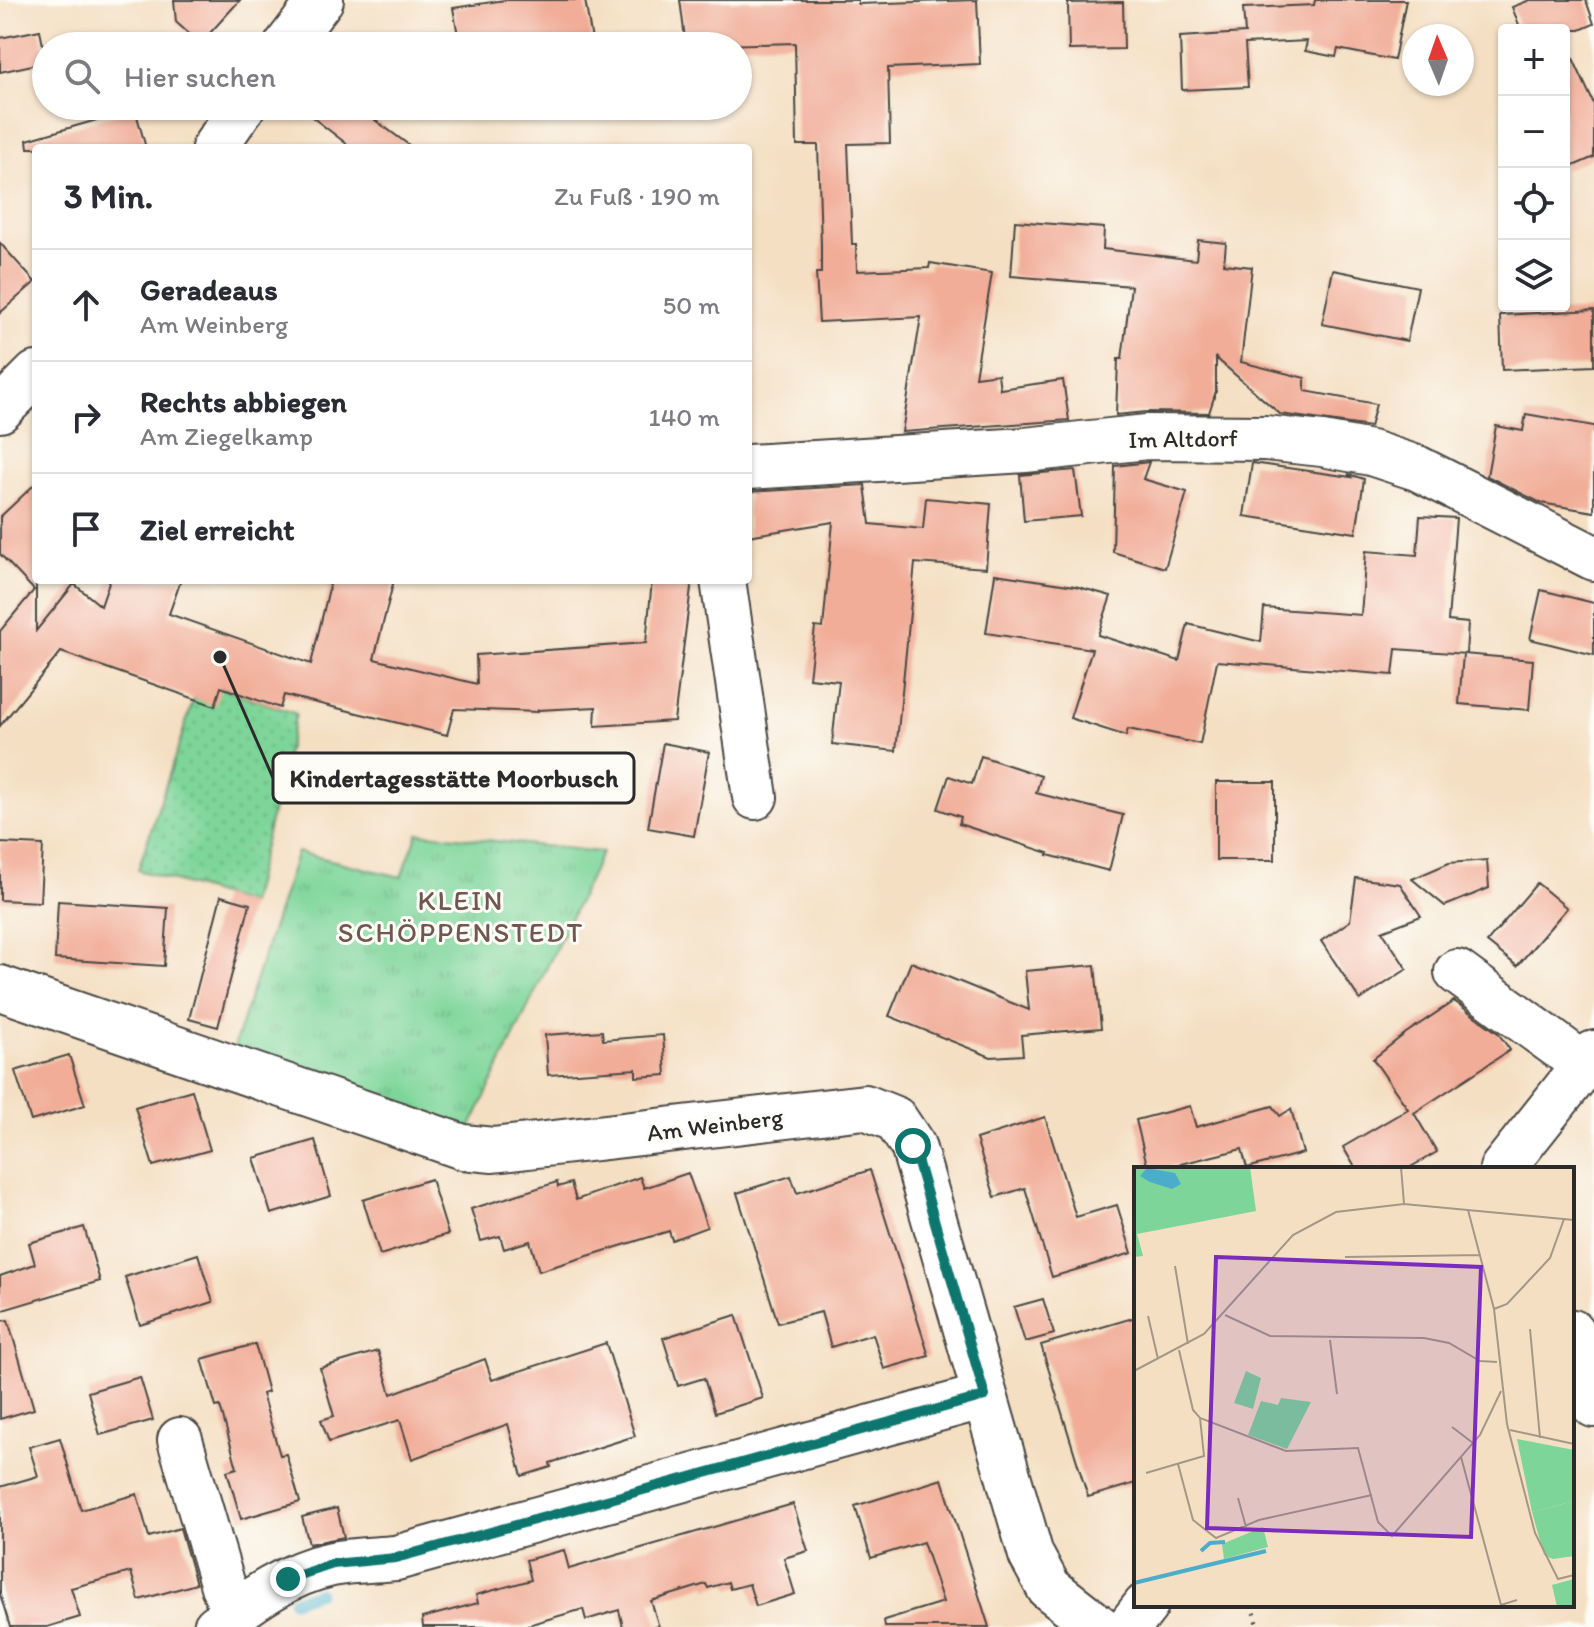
<!DOCTYPE html>
<html lang="de">
<meta charset="utf-8">
<style>
:root{--surface:#fff;--page:#f7f7f7;--text:#2b2b33;--muted:#7c7c81;--line:#e1e1e2}
body{margin:0;font-family:Itim,sans-serif;background:var(--page);color:var(--text)}
.controls{position:absolute;right:24px;top:24px;display:grid;overflow:hidden;border-radius:8px;box-shadow:0 2px 6px #0004}
.controls button{width:72px;height:72px;display:grid;place-items:center;padding:0;border:0;border-bottom:2px solid var(--line);background:var(--surface);color:var(--text);font:40px sans-serif}
.compass{position:absolute;left:1402px;top:24px;width:72px;height:72px;border-radius:50%;background:var(--surface);box-shadow:0 2px 6px #0004;rotate:358deg}
.stop{position:absolute;width:24px;height:24px;margin:-18px;border:6px solid #0f766e;border-radius:50%;background:#fff}
.stop.end{background:#0f766e;border-color:#fff;box-shadow:0 2px 8px #0008}
.list{margin:0;padding:0;list-style:none}
h2{display:flex;justify-content:space-between;align-items:center;height:104px;margin:0;padding:0 32px;font-size:34px}
h2 small{font-size:26px;font-weight:400;color:var(--muted)}
.list li{display:grid;grid-template-columns:52px 1fr auto;gap:24px;align-items:center;box-sizing:border-box;height:112px;padding:0 32px;border-top:2px solid var(--line)}
.list b{display:block;font-size:30px;white-space:nowrap}
.list p{margin:0;font-size:26px;white-space:nowrap;color:var(--muted)}
.list em{font-size:26px;font-style:normal;color:var(--muted)}
.icon{flex:none;width:44px;height:44px;fill:none;stroke:currentColor;stroke-width:2;stroke-linecap:round;stroke-linejoin:round}
.map{position:relative;flex:none;width:1594px;height:1627px;overflow:hidden}
.search{position:absolute;background:var(--surface);box-shadow:0 2px 6px #0004;left:32px;top:32px;width:720px;height:88px;display:flex;align-items:center;gap:20px;box-sizing:border-box;padding:0 28px;border-radius:44px;color:var(--muted);font-size:30px}
.panel{position:absolute;background:var(--surface);box-shadow:0 2px 6px #0004;left:32px;top:144px;width:720px;height:440px;border-radius:8px}
.map>svg:first-child{display:block}
.grass{fill:url(#grass-tufts);stroke:#548062;stroke-width:2}
.park{fill:url(#park-dots);stroke:#548062;stroke-width:2}
.lines{fill:none;stroke-linecap:round;stroke-linejoin:round}
.stream{stroke:#4cadcb;stroke-width:11}
.building{fill:#f1ad98}
.minor-casing{stroke:#494642;stroke-width:48}
.path{stroke:#494642;stroke-width:5;stroke-dasharray:2 6;stroke-linecap:butt}
.minor{stroke:#fff;stroke-width:44}
.route{stroke:#0f766e;stroke-width:10}
.labels{text-anchor:middle;stroke-width:6;stroke-linejoin:round;paint-order:stroke}
.street-label{font-size:24px;fill:#2b2b2b;stroke:#fdfcf7}
.quarter-label{font-size:28px;letter-spacing:2px;fill:#705851;stroke:#fdfcf7}
.inset-river{fill:none;stroke:#4cadcb;stroke-width:4}
.inset-road{fill:none;stroke:#a49786;stroke-width:2}
.view{fill:#7b2cbf;fill-opacity:0.15;stroke:#7b2cbf;stroke-width:4}
.inset-edge{fill:none;stroke:#2b2b2b;stroke-width:4}
.leader{fill:none;stroke:#2b2b2b;stroke-width:3}
.callout-dot{fill:#2b2b2b;stroke:#fdfcf7;stroke-width:3}
.callout{fill:#fdfcf7;stroke:#2b2b2b;stroke-width:3}
.callout-label{font-size:26px;text-anchor:middle;font-weight:bold;fill:#2b2b2b}
</style>
<div class="map">
<svg width="1594" height="1627" viewBox="0 0 1594 1627">
<defs>
<pattern id="grass-tufts" width="24" height="20" patternUnits="userSpaceOnUse" patternTransform="scale(2)"><rect width="24" height="20" fill="#7dd599"/><path d="M3 7l-1-3M5 7V3M7 7l1-3M15 17l-1-3M17 17v-4M19 17l1-3" fill="none" stroke="#6cb784"/></pattern>
<pattern id="park-dots" width="8" height="8" patternUnits="userSpaceOnUse" patternTransform="scale(2)"><rect width="8" height="8" fill="#7dd599"/><path d="M2 2h.1M6 6h.1" fill="none" stroke="#6cb784" stroke-width="1.8" stroke-linecap="round"/></pattern>
</defs>
<rect width="100%" height="100%" fill="#fdfcf7"/>
<filter id="ink" filterUnits="userSpaceOnUse"><feTurbulence type="fractalNoise" baseFrequency=".0125" numOctaves="2"/><feDisplacementMap in="SourceGraphic" scale="16" xChannelSelector="R" yChannelSelector="G"/><feConvolveMatrix kernelMatrix="1 2 1 2 8 2 1 2 1" color-interpolation-filters="sRGB"/></filter>
<filter id="wash" filterUnits="userSpaceOnUse"><feTurbulence type="fractalNoise" baseFrequency=".006" numOctaves="4" result="noise"/><feDisplacementMap in="SourceGraphic" scale="32" xChannelSelector="R" yChannelSelector="G"/><feGaussianBlur stdDeviation="1.8" result="paint"/><feColorMatrix in="noise" values="0 0 0 0 0 0 0 0 0 0 0 0 0 0 0 0 0 1.4 0 .05"/><feComposite in="paint" operator="in"/></filter>
<g filter="url(#wash)">
<rect width="100%" height="100%" fill="#f4dfc3"/>
<path class="grass" d="M418 833 602 852 465 1139 230 1059 297 852 401 877Z"/>
<path class="park" d="M200 680 296 714 250 904 138 870Z"/>
<g class="lines">
<path class="stream" d="M293 1601 319 1592"/>
</g>
<g id="blocks">
<path class="building" d="M174 0H240L200 44 176 22Z
M505 0H585L593 46H460L453 8Z
M680 0H858V4L977 0 980 64 888 68 890 143 848 144 852 244H856L857 271 929 268 930 263 992 273 975 377 998 374 1000 389 1063 380 1069 420 902 432 921 317 819 322 816 273H821V246L818 145H797L795 43 686 46Z
M1315 0H1406L1394 60 1338 49 1336 57 1305 51 1307 41 1245 44 1248 87 1182 90 1180 37 1245 33 1243 8 1314 5Z
M1530 0H1586L1594 24 1580 30H1521L1512 7Z
M1123 2 1124 49 1069 50 1068 3Z
M40 30 46 62 0 72V38Z
M1564 39 1594 104V157L1564 170Z
M298 106H385L375 120 413 148H352Z
M135 109 146 148H28L27 140Z
M1015 221 1104 228 1103 249 1196 260 1198 240 1226 243 1224 264 1252 267 1241 362 1305 378V391L1376 404 1370 427 1280 414 1216 358V391L1209 413 1147 412 1116 415 1118 359H1122L1131 286 1011 276Z
M0 243 35 282 0 313Z
M1333 270 1418 287 1407 341 1322 324Z
M1594 310V366L1502 370 1500 315Z
M1526 414 1594 426V512L1541 503 1487 476 1496 426 1523 431Z
M1149 462 1143 479 1187 492 1165 568 1113 552 1115 466Z
M1252 463 1351 477 1348 474 1364 479 1356 533 1244 516Z
M1075 470 1081 516 1024 521 1020 475Z
M36 483V631L74 584 101 606 110 580H181L169 614 311 664 331 580H394L374 659 477 684 476 655 646 643 652 580H692L674 721 595 726 596 707 538 710V712L454 709 447 735 284 695 280 708 221 687 215 706 61 652 0 726V631L34 590 0 554V517Z
M865 485 870 524 923 529 926 498 991 504 986 568 915 563 896 751 832 744 839 681 809 678 815 627 823 628 833 522 748 536V492Z
M1420 516 1456 518 1448 621 1468 623 1466 654 1396 649 1393 675 1217 661 1200 744 1128 729 1126 736 1070 718 1092 649 986 633 995 574 1075 586 1111 596 1098 635 1179 661 1188 624 1261 642 1264 608 1361 615 1366 551 1417 555Z
M1541 590 1594 603V655L1530 639Z
M1463 654 1533 660 1529 710 1459 704Z
M663 743 709 752 694 836 648 828Z
M981 756 1041 776 1036 793 1123 815 1109 871 1048 855 1049 853 959 824 961 817 938 809 949 776 972 784Z
M1216 782H1275V860H1216Z
M0 843 43 845 40 902 0 900Z
M1487 860 1489 888 1445 906 1412 879 1449 863Z
M1356 878 1400 884 1421 916 1382 931 1407 969 1360 1000 1321 941 1350 921Z
M1537 883 1567 908 1517 966 1487 942Z
M221 896 250 904 218 1027 189 1019Z
M58 901 168 908 164 966 55 959Z
M911 962 1029 1010 1025 971 1095 965 1101 1028 1021 1035 1023 1055 991 1057 889 1016Z
M1454 1001 1498 1033 1510 1050 1414 1113 1437 1152 1407 1169H1356L1343 1147 1408 1109 1373 1059 1406 1033Z
M602 1031 603 1040 663 1035 666 1075 636 1077V1069L548 1075 545 1035Z
M69 1055 85 1105 31 1121 15 1071Z
M192 1090 210 1150 153 1166 135 1107Z
M1190 1106 1196 1127 1273 1106 1280 1116 1291 1109 1303 1153 1247 1168 1242 1149 1160 1169H1148L1136 1120Z
M1045 1117 1076 1217 1117 1205 1132 1253 1052 1277 1025 1188 995 1197 976 1139Z
M315 1140 331 1196 271 1214 254 1158Z
M870 1170 929 1356 884 1369 873 1334 831 1347 821 1312 778 1323 737 1193 791 1176 797 1193Z
M688 1173 707 1227 672 1240 669 1231 539 1271 530 1241 504 1249 500 1236 481 1241 471 1209 557 1182 558 1187 571 1183 576 1200 640 1177 644 1188Z
M431 1179 448 1234 380 1255 363 1200Z
M84 1227 100 1281 0 1311V1276L35 1264 29 1243Z
M198 1254 213 1302 140 1325 125 1277Z
M1043 1299 1054 1334 1025 1342 1014 1307Z
M736 1315 763 1398 715 1413 704 1378 678 1386 663 1338Z
M1136 1317V1483L1088 1497 1041 1345Z
M8 1320 34 1409 0 1419V1321Z
M606 1343 635 1436 550 1463 551 1467 522 1476 508 1424 412 1459 400 1420 329 1442 321 1420 334 1416 320 1368 378 1351 391 1394 485 1359 492 1380Z
M255 1344 268 1392 262 1394 280 1455 286 1454 300 1502 241 1519 227 1471 237 1468 220 1406 216 1407 202 1359Z
M140 1377 153 1420 100 1435 88 1392Z
M60 1438 81 1510 137 1494 149 1537 180 1528 196 1584 139 1600 131 1572 71 1588 80 1617 47 1627H10L0 1594V1487L38 1476 29 1447Z
M942 1479 989 1627H885L884 1620 943 1602 923 1542 871 1558 855 1506Z
M793 1504 808 1551 784 1558 795 1594 756 1606 749 1584 730 1589 728 1582 708 1588 706 1584 651 1601 659 1627H623L619 1610 586 1620 583 1609 521 1627H423L422 1618 478 1603 476 1595 531 1580 526 1560 564 1550 569 1569Z
M337 1508 344 1537 309 1544 302 1517Z"/>
</g>
</g>
<g filter="url(#ink)">
<use href="#blocks" fill-opacity="0" stroke="#494642" stroke-width="2"/>
<g class="lines">
<defs>
<path id="minor" d="M286 46 321 0
M214 148 243 106
M0 410 36 374
M748 467 1025 450 1147 437 1265 438 1322 444 1371 453 1417 468 1594 558
M723 580 755 797
M1457 972 1584 1065
M0 988 463 1147 493 1150 865 1107 895 1119 913 1146 1031 1555 1049 1588 1099 1627
M1502 1169 1594 1053
M1572 1332 1594 1405
M180 1440 223 1586 234 1613
M216 1627C251 1600 288 1573 332 1564 353 1560 375 1560 396 1558L985 1396
M1129 1627 1146 1605"/>
</defs>
<use href="#minor" class="minor-casing"/>
<path class="path" d="M1252 1605 1258 1627"/>
<use href="#minor" class="minor"/>
</g>
</g>
<g class="lines" filter="url(#ink)">
<path class="route" d="M288 1579 333 1564 396 1558 985 1396 913 1146"/>
</g>
<g class="labels">
<g class="street-label">
<text transform="translate(1183 439) rotate(-1)" y="8">Im Altdorf</text>
<text transform="translate(715 1125) rotate(-7)" y="8">Am Weinberg</text>
</g>
<g class="quarter-label">
<text x="461" y="910">KLEIN<tspan x="461" dy="32">SCHÖPPENSTEDT</tspan></text>
</g>
</g>
<g transform="translate(1134 1167)">
<rect width="440" height="440" fill="#f4dfc3"/>
<path d="M147 231 177 235 153 282 114 268 127 234 144 238ZM383 272 440 283V334L398 345ZM440 412V440H423L418 418Z" fill="#7dd599"/>
<path d="M440 334V389L419 392 410 388 398 345Z" fill="#7dd599"/>
<path d="M0 0H116L122 44 3 67 9 89 0 90ZM112 204 127 211 119 242 100 236ZM129 360 134 380 90 392 88 377Z" fill="#7dd599"/>
<path d="M13 1 41 6 47 17 38 22 16 15 6 9Z" fill="#4cadcb"/>
<path class="inset-river" d="M67 384 76 376 91 375M0 416 132 384"/>
<path class="inset-road" d="M267 0 270 37M334 43 360 142 373 257 401 366 424 412 440 408M211 90 346 88M41 99 54 177M360 142 373 137 416 91 430 52M91 148 136 169 290 171 315 176 346 194 363 195M14 149 24 192M396 162 406 271M196 173 203 227M45 183 59 243 66 251 152 284 224 281 244 355 258 369 346 268 367 224M0 204 70 167 159 68 202 45 270 37 440 53M318 260 339 276M376 263 440 277M327 290 367 438 383 433M44 297 59 353 82 371 125 353 238 328M12 306 70 289 66 251M104 331 112 360"/>
<path class="view" d="M82 90 347 100 337 370 73 361Z"/>
<rect width="440" height="440" class="inset-edge"/>
</g>
<path class="leader" d="M220 657L273 778"/>
<circle class="callout-dot" cx="220" cy="657" r="8"/>
<rect class="callout" x="273" y="753" width="361" height="50" rx="8"/>
<g class="callout-label">
<text x="454" y="787">Kindertagesstätte Moorbusch</text>
</g>
</svg>
<div class="controls">
<button>+</button>
<button>−</button>
<button><svg class="icon" aria-label="locate" viewBox="0 0 24 24"><circle cx="12" cy="12" r="6"/><path d="M12 2v4M12 18v4M2 12h4M18 12h4"/></svg></button>
<button><svg class="icon" aria-label="layers" viewBox="0 0 24 24"><path d="M12 4l9 5-9 5-9-5zM3 14l9 5 9-5"/></svg></button>
</div>
<svg class="compass" viewBox="-18 -18 36 36"><path d="M0-13l5 13h-10z" fill="#e53935"/><path d="M0 13l5-13h-10z" fill="#7c7c81"/></svg>
<div class="stop" style="left:913px;top:1146px"></div>
<div class="stop end" style="left:288px;top:1579px"></div>
<div class="search"><svg class="icon" aria-label="search" viewBox="0 0 24 24"><circle cx="10" cy="10" r="6"/><path d="M15 15l6 6"/></svg>Hier suchen</div>
<section class="panel">
<h2>3 Min.<small>Zu Fuß · 190 m</small></h2>
<ul class="list">
<li><svg class="icon" aria-label="ahead" viewBox="0 0 24 24"><path d="M12 20V5M6 11l6-6 6 6"/></svg><div><b>Geradeaus</b><p>Am Weinberg</p></div><em>50 m</em></li>
<li><svg class="icon" aria-label="right" viewBox="0 0 24 24"><path d="M7 20v-9h11M14 6l5 5-5 5"/></svg><div><b>Rechts abbiegen</b><p>Am Ziegelkamp</p></div><em>140 m</em></li>
<li><svg class="icon" aria-label="arrive" viewBox="0 0 24 24"><path d="M6 21V4h12l-3 4 3 4H6"/></svg><div><b>Ziel erreicht</b></div></li>
</ul>
</section>
</div>
